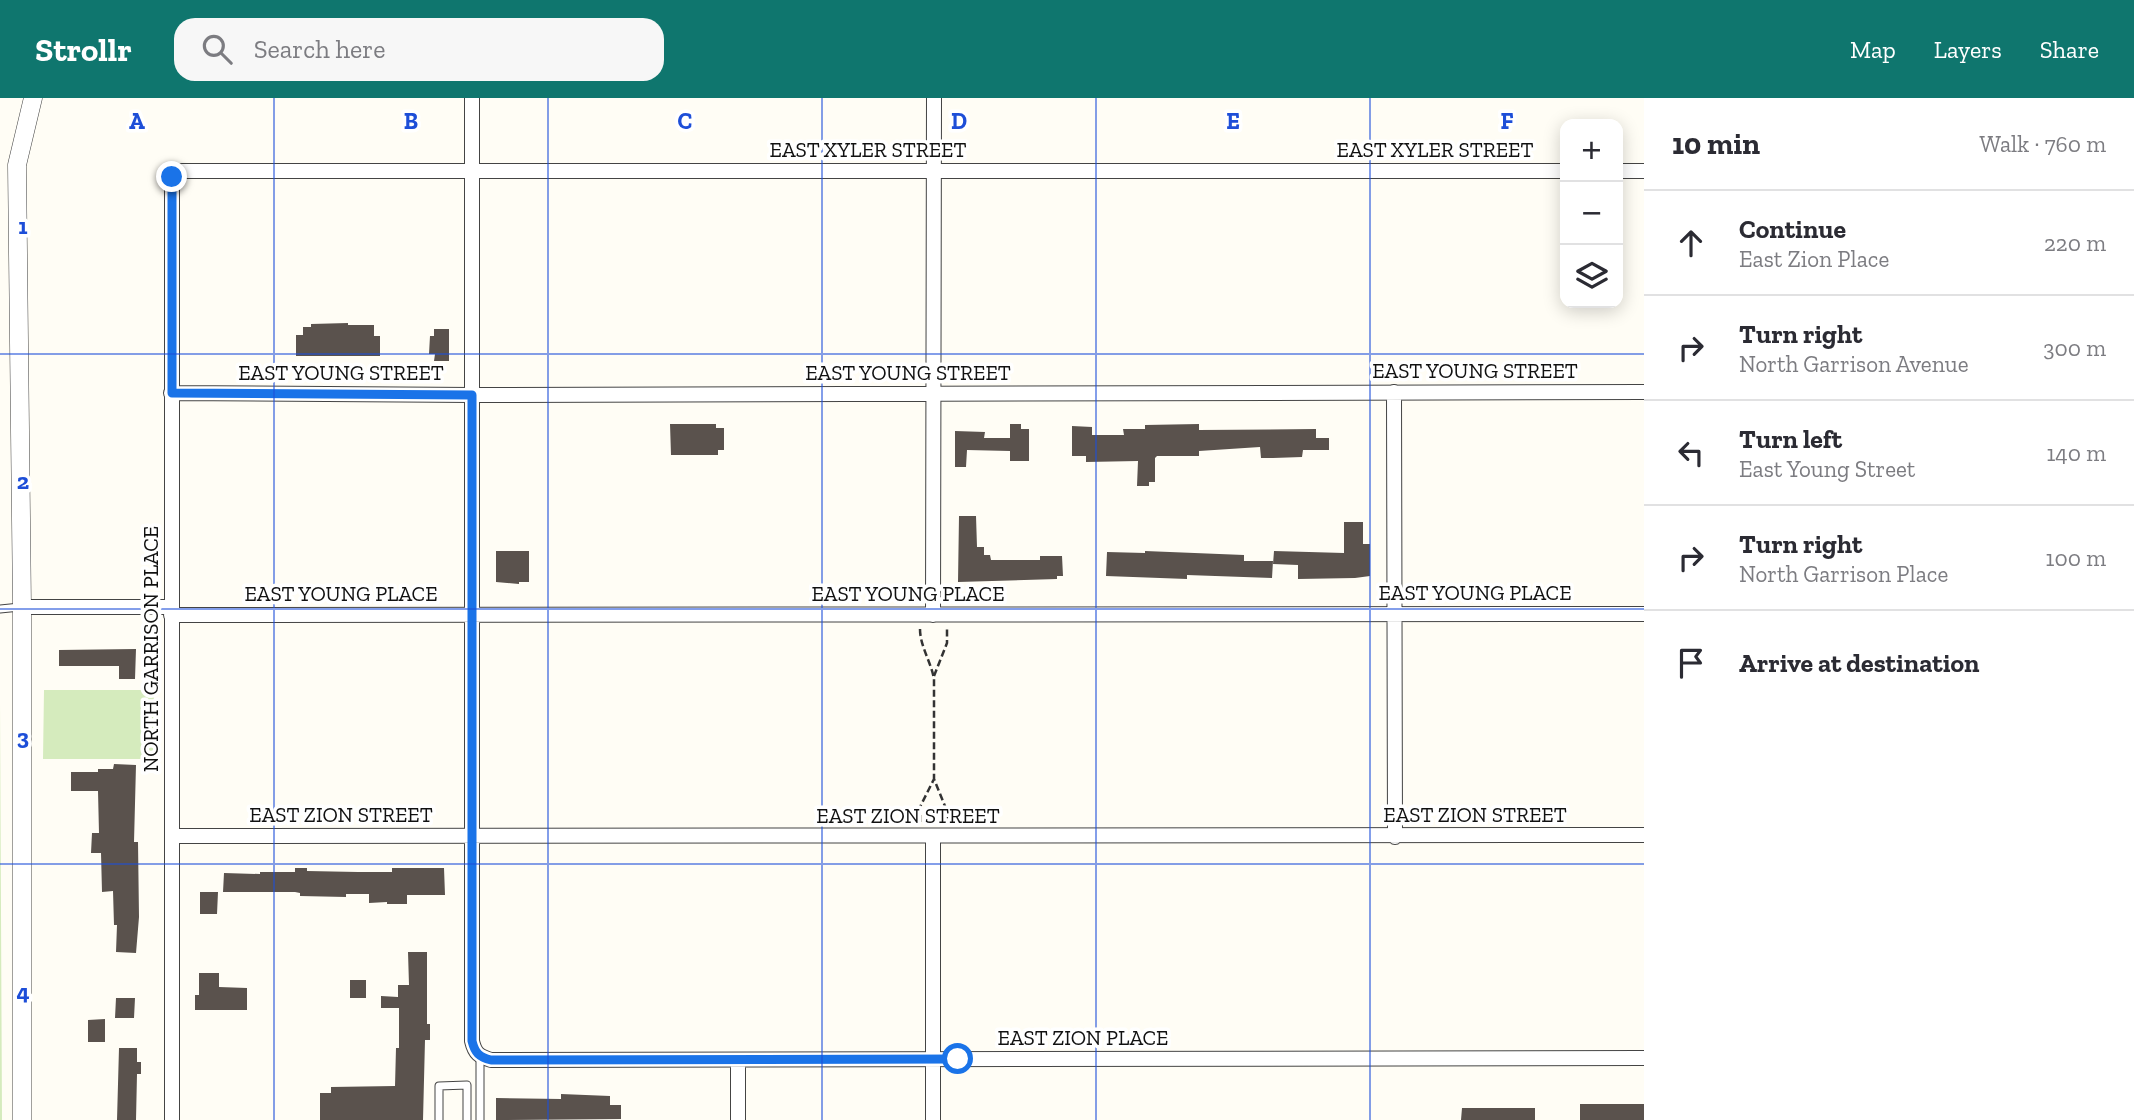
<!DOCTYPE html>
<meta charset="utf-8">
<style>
:root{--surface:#fff;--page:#f7f7f7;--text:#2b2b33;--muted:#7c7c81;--line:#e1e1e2;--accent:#0f766e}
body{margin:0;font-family:"Zilla Slab",serif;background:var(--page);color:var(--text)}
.controls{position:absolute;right:21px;top:21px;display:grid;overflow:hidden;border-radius:14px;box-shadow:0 4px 18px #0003}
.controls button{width:63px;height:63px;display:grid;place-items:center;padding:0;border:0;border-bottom:2px solid var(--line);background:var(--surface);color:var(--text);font:35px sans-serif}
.stop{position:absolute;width:21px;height:21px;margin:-16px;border:5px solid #1a73e8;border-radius:50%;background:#fff}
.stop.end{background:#1a73e8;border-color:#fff;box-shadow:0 2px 7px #0008}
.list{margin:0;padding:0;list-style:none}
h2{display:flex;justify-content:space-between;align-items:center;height:91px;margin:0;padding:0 28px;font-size:30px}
h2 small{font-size:23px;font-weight:400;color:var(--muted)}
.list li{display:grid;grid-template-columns:46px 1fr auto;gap:21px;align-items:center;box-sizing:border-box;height:105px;padding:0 28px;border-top:2px solid var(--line)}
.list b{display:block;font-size:26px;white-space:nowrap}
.list p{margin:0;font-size:23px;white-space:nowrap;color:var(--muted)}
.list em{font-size:23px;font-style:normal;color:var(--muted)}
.icon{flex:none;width:38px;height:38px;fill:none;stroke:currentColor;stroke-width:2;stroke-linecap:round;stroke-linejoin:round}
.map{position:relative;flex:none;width:1644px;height:1022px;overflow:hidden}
header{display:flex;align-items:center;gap:42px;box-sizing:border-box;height:98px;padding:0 35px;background:var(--accent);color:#fff}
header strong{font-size:33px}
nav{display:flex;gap:38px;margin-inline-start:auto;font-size:24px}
.search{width:490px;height:63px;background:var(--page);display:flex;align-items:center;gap:18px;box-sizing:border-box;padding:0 24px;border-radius:21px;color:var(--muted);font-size:26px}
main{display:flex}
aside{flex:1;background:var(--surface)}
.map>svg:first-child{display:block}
.green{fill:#d5ebbd}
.building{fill:#5a524d}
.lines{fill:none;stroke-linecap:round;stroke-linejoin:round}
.service-casing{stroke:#444;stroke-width:9}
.minor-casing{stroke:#444;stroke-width:16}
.tertiary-casing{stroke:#444;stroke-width:19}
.path{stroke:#333;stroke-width:2.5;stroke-dasharray:7 3.5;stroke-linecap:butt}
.service{stroke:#fff;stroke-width:7}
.minor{stroke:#fff;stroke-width:14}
.tertiary{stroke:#fff;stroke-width:18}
.route{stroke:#1a73e8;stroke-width:9}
.grid{fill:none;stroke:#1d4ed8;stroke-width:2;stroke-opacity:0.55}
.labels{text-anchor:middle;stroke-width:7;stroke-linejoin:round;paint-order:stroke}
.street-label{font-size:21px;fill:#111;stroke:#fff}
.grid-label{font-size:23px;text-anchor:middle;font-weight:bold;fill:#1d4ed8;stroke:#fff;stroke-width:7;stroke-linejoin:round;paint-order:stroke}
</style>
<header>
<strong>Strollr</strong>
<div class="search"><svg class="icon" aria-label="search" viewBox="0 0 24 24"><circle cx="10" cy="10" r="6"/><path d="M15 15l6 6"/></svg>Search here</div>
<nav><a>Map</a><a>Layers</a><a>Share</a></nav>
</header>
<main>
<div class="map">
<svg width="1644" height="1022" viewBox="0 0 1644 1022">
<rect width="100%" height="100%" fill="#fffdf5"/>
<path class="green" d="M44 592H154L153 661H43Z
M0 604 2 1022H0Z"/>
<path class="building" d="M348 225V227H374V238H380V258H296V237H303V229H311V226Z
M434 231H449V263H434L435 256H429L430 238H434Z
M670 326H716V330H724V352H718V357H671Z
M1010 326H1021V331H1029V363H1010V353L967 352 966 369H955V333L985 334 984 340H1010Z
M1199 326V332L1316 331V340H1329V352H1303L1302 359 1273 360H1261L1260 349 1199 353V358H1157L1155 360V384H1149V388H1137L1138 363 1086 364V358H1072V328L1092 329V337H1124L1123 331H1145V327Z
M959 418H976L977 449H984V457H990L991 462H1040V458H1062L1063 478H1057V481L958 484Z
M1344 424H1363V446H1370V478L1355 480 1298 481V467L1273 466 1274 453 1344 455Z
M496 453H529V484H519V486L496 484Z
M1145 453 1244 457V463H1273L1272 480 1187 477V481L1106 478 1107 454 1145 455Z
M136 551 135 581H119V568H59V552Z
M114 666 136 667 134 744H138L139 819 136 855 116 854 117 827H114L113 793 102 794 101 755H91L92 735H99L98 693H71V674H98V671H113Z
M295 770H307V773L358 774H392V770H444L445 797H407V806H387V804L369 805V796H346V799L300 798V795L295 794H223L224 775 260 776V774H295Z
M200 794H218L217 816H200Z
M408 854H427V926H430V942H425L423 1022H320V995H331V989L395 988 396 950H399V910H381V898L398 899V887H409Z
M199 875H219V889L247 890V912H195V897H199Z
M350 882H366V900H350Z
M116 900H135L134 920H115Z
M105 921V944H88V922Z
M119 950H137V964H141V976H137L136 1022H117Z
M561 996 610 998V1007H621V1021L496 1022V1000L561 1001Z
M1580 1006H1644V1022H1580Z
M1462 1010H1535V1022H1461Z"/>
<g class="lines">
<defs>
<path id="service" d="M0 511 20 509
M480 959V1022
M439 1022V988L467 987V1022"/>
<path id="minor" d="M472 0V943C475 956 479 958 491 962L1644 960
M1618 73H1644
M1394 294 1395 739
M171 295 472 297 1644 294
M22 509H171
M171 517 1644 516
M933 517 934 0
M172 738 1644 737
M933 739V1022
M738 962V1022
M172 1022V79L182 73H1565"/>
<path id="tertiary" d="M22 1022V509L17 67 33 0"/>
</defs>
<use href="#service" class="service-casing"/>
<use href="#minor" class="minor-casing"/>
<use href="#tertiary" class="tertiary-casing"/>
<path class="path" d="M920 531C920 548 931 564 934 581V681L947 713V723
M934 578 947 545V531
M920 724V709L934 681"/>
<use href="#service" class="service"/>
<use href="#minor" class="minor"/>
<use href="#tertiary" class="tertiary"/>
</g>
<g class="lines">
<path class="route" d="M172 79V295L472 297V943C475 955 479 959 491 962L958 961"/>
</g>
<path class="grid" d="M274 0V1022M548 0V1022M822 0V1022M1096 0V1022M1370 0V1022M0 256H1644M0 511H1644M0 766H1644"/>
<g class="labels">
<g class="street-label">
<text x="868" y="59">EAST XYLER STREET</text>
<text x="1435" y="59">EAST XYLER STREET</text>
<text x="1475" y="280">EAST YOUNG STREET</text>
<text x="341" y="282">EAST YOUNG STREET</text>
<text x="908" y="282">EAST YOUNG STREET</text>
<text x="1475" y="502">EAST YOUNG PLACE</text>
<text x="341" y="503">EAST YOUNG PLACE</text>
<text x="908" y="503">EAST YOUNG PLACE</text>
<text transform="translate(151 551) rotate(-90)" y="7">NORTH GARRISON PLACE</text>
<text x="341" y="724">EAST ZION STREET</text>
<text x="1475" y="724">EAST ZION STREET</text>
<text x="908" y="725">EAST ZION STREET</text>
<text x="1083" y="947">EAST ZION PLACE</text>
</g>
</g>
<g class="grid-label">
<text x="137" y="31">A</text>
<text x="411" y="31">B</text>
<text x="685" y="31">C</text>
<text x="959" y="31">D</text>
<text x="1233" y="31">E</text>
<text x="1507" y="31">F</text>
<text x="23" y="136">1</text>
<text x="23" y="391">2</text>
<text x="23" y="647">3</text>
<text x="23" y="902">4</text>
</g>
</svg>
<div class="controls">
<button>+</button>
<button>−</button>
<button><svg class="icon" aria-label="layers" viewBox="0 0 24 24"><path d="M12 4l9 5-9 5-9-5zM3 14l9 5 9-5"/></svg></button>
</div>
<div class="stop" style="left:958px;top:961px"></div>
<div class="stop end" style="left:172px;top:79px"></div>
</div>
<aside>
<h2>10 min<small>Walk · 760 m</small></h2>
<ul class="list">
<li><svg class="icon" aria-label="ahead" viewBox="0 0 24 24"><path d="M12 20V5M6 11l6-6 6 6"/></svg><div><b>Continue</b><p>East Zion Place</p></div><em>220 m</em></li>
<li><svg class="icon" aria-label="right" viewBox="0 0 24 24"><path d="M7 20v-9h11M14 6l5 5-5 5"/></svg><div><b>Turn right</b><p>North Garrison Avenue</p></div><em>300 m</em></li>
<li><svg class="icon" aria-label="left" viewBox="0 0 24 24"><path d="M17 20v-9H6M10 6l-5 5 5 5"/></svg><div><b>Turn left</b><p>East Young Street</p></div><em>140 m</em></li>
<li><svg class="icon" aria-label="right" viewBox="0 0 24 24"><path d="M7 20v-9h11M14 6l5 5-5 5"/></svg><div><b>Turn right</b><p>North Garrison Place</p></div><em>100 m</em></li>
<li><svg class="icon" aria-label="arrive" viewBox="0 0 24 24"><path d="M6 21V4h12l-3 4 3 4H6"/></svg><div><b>Arrive at destination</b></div></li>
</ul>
</aside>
</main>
